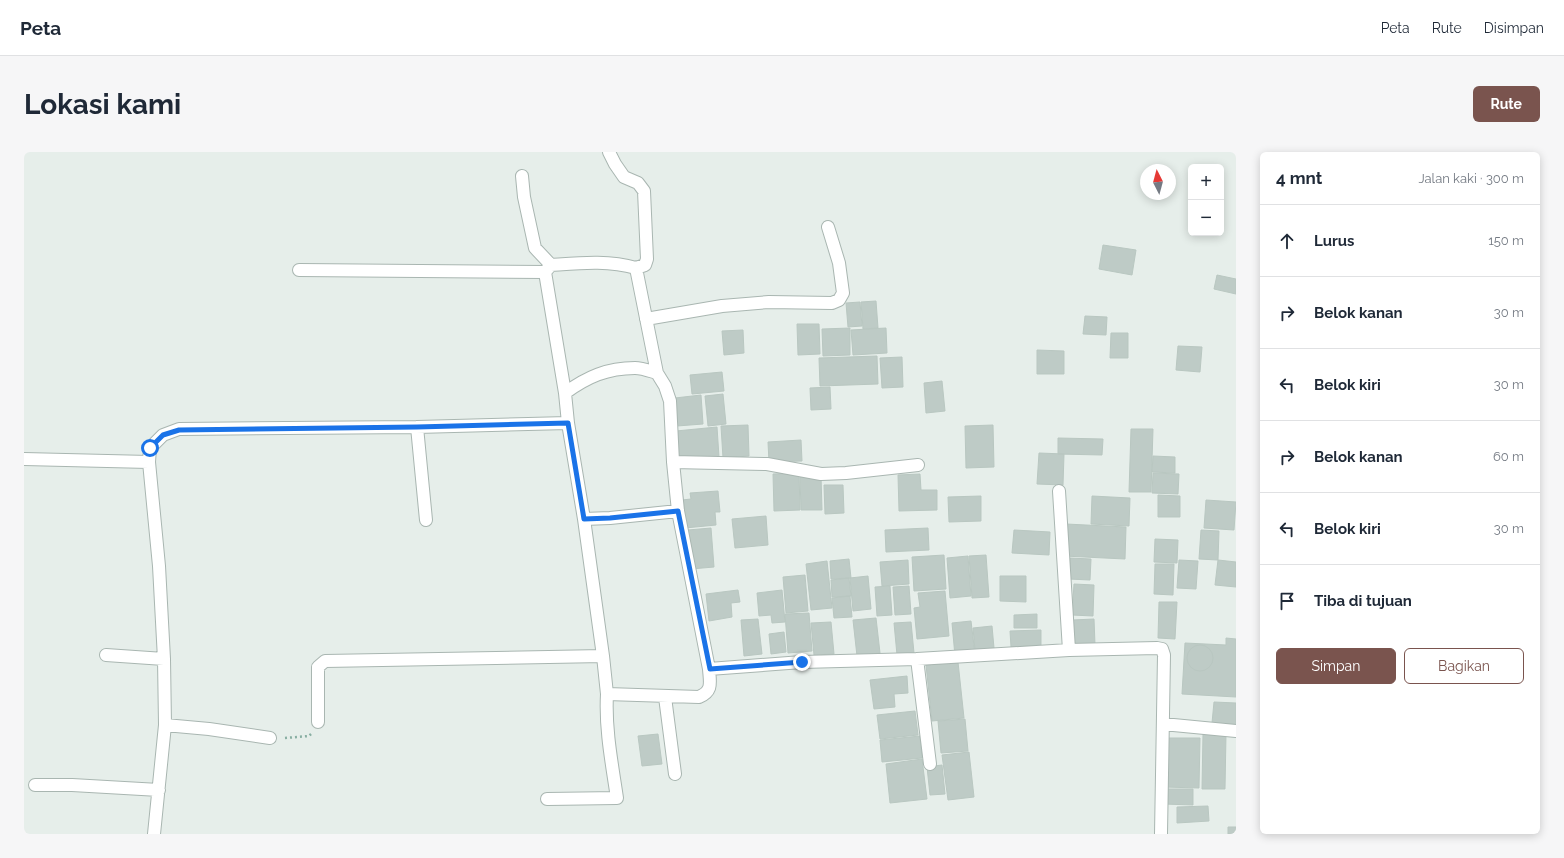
<!DOCTYPE html>
<html lang="id">
<meta charset="utf-8">
<style>
:root{--surface:#fff;--page:#f6f6f7;--text:#1f2937;--muted:#747a83;--line:#e0e1e3;--accent:#7a544e}
body{margin:0;font-family:Raleway,sans-serif;background:var(--page);color:var(--text)}
.controls{position:absolute;right:12px;top:12px;display:grid;overflow:hidden;border-radius:6px;box-shadow:0 2px 10px #0003}
.controls button{width:36px;height:36px;display:grid;place-items:center;padding:0;border:0;border-bottom:1px solid var(--line);background:var(--surface);color:var(--text);font:20px sans-serif}
.compass{position:absolute;left:1116px;top:12px;width:36px;height:36px;border-radius:50%;background:var(--surface);box-shadow:0 2px 10px #0003;rotate:354deg}
.stop{position:absolute;width:12px;height:12px;margin:-9px;border:3px solid #1a73e8;border-radius:50%;background:#fff}
.stop.end{background:#1a73e8;border-color:#fff;box-shadow:0 1px 4px #0008}
.list{margin:0;padding:0;list-style:none}
h2{display:flex;justify-content:space-between;align-items:center;height:52px;margin:0;padding:0 16px;font-size:17px}
h2 small{font-size:13px;font-weight:400;color:var(--muted)}
.list li{display:grid;grid-template-columns:26px 1fr auto;gap:12px;align-items:center;box-sizing:border-box;height:72px;padding:0 16px;border-top:1px solid var(--line)}
.list b{display:block;font-size:15px;white-space:nowrap}
.list em{font-size:13px;font-style:normal;color:var(--muted)}
.actions{display:flex;gap:8px;padding:12px 16px}
.actions a{flex:1;padding:9px 0;border:1px solid var(--accent);border-radius:6px;text-align:center;font-size:14px;color:var(--accent)}
.actions .main{background:var(--accent);color:#fff}
.icon{flex:none;width:22px;height:22px;fill:none;stroke:currentColor;stroke-width:2;stroke-linecap:round;stroke-linejoin:round}
.map{position:relative;flex:none;width:1212px;height:682px;overflow:hidden;border-radius:6px}
header{display:flex;align-items:center;gap:24px;box-sizing:border-box;height:56px;padding:0 20px;background:var(--surface);border-bottom:1px solid var(--line)}
header strong{font-size:19px}
nav{display:flex;gap:22px;margin-inline-start:auto;font-size:14px}
.intro{display:flex;align-items:center;justify-content:space-between;box-sizing:border-box;height:96px;padding:0 24px}
h1{margin:0;font-size:28px}
.button{padding:10px 18px;border-radius:6px;background:var(--accent);color:#fff;font-size:14px;font-weight:700}
main{display:flex;gap:24px;padding:0 24px}
aside{flex:1;background:var(--surface);border-radius:6px;box-shadow:0 2px 10px #0003}
.map>svg:first-child{display:block}
.building{fill:#becbc6;stroke:#b9c7c1}
.lines{fill:none;stroke-linecap:round;stroke-linejoin:round}
.minor-casing{stroke:#a9b6b1;stroke-width:14}
.path{stroke:#89afa3;stroke-width:2.5;stroke-dasharray:2 3;stroke-linecap:butt}
.minor{stroke:#fff;stroke-width:12}
.route{stroke:#1a73e8;stroke-width:5}
</style>
<header>
<strong>Peta</strong>
<nav><a>Peta</a><a>Rute</a><a>Disimpan</a></nav>
</header>
<div class="intro"><h1>Lokasi kami</h1><a class="button">Rute</a></div>
<main>
<div class="map">
<svg width="1212" height="682" viewBox="0 0 1212 682">
<rect width="100%" height="100%" fill="#e6eeea"/>
<path class="building" d="M1079 93 1112 98 1108 123 1075 117Z
M1193 123 1212 127V142L1190 137Z
M852 149 854 176 839 177 837 150Z
M836 150 838 174 824 175 822 151Z
M1061 164 1083 165 1082 183 1059 182Z
M773 172H795L796 202 774 203Z
M826 176V203L799 204 798 177Z
M862 176 863 201 829 203 827 178Z
M719 178 720 201 700 203 698 179Z
M1087 181H1104V206H1086Z
M1154 194 1178 195 1176 220 1152 218Z
M1013 198 1040 199V222H1013Z
M853 204 854 232 796 234 795 206Z
M878 205 879 235 858 236 856 206Z
M698 220 700 239 668 242 666 223Z
M918 229 921 259 902 261 900 231Z
M806 235 807 257 787 258 786 236Z
M699 242 702 272 684 274 681 244Z
M677 243 679 272 653 274 651 246Z
M724 273 725 304 699 306 697 274Z
M969 273 970 315 942 316 941 274Z
M693 275 695 305 655 308 652 279Z
M1107 277H1129L1127 340H1105Z
M1034 286 1079 287 1078 303 1034 302Z
M777 288 778 309 745 310 744 290Z
M1015 301 1040 302 1039 333 1013 332Z
M1129 304 1151 305V321L1128 320Z
M775 321 776 358 750 359 749 322Z
M1129 321 1155 322 1154 342 1128 341Z
M896 322 897 338H913V358L875 359 874 323Z
M797 324 798 358H777L776 325Z
M800 333H819L820 361 801 362Z
M694 339 696 360H691L692 373 661 376 658 348 667 347 666 341Z
M1134 343 1156 344V365H1134Z
M957 344V369L925 370 924 345Z
M1068 344 1106 346 1105 374 1067 372Z
M1182 348 1212 350 1210 378 1180 376Z
M742 364 744 393 711 396 708 367Z
M1042 372 1102 375 1101 407 1040 404Z
M687 376 690 415 667 417 664 378Z
M904 376 905 398 862 400 861 378Z
M990 378 1026 380 1025 403 988 401Z
M1177 378 1195 379 1194 408 1175 407Z
M1131 387 1154 388 1153 411 1130 410Z
M920 403 922 437 890 439 888 405Z
M962 403 965 445 948 446 945 404Z
M944 404 947 444 926 446 923 406Z
M1046 406 1067 407 1066 428 1045 427Z
M825 407 827 426 807 427 806 409Z
M884 408 885 432 858 434 856 410Z
M1155 408 1174 409 1172 437 1153 436Z
M1194 408 1212 410V435L1191 433Z
M803 409 808 456 787 458 782 412Z
M1131 412H1150L1149 443 1130 442Z
M781 423 784 459 762 461 759 425Z
M844 424 847 457 829 459 826 426Z
M976 424H1002V450L976 449Z
M825 426 827 444 808 445 807 428Z
M1050 432 1070 433 1069 464 1048 463Z
M866 434 868 463 853 464 851 435Z
M885 434 887 462 871 463 869 435Z
M714 438 716 450 707 451 708 465 685 469 682 442Z
M758 438 761 470 748 471 747 463 735 464 733 441Z
M921 439 925 484 893 487 890 456 896 455 894 441Z
M826 444 828 465 810 466 808 446Z
M1135 450H1153L1151 487 1134 486Z
M785 461 788 499 764 501 761 462Z
M1013 462V476H990V463Z
M852 466 856 501 833 504 829 468Z
M734 467 738 502 720 504 717 468Z
M1070 467 1071 493H1049V468Z
M947 469 951 502 931 504 928 471Z
M807 470 810 502 790 503 787 471Z
M887 470 890 501 873 503 870 471Z
M968 474 970 496 951 498 949 476Z
M1017 478V493L987 495 986 479Z
M760 480 762 500 747 502 745 482Z
M1202 486 1212 487V545L1158 542 1161 491 1202 493Z
M1163 506a13 13 0 1 1 26 0a13 13 0 1 1-26 0Z
M934 510 940 566 908 569 902 513Z
M883 524 884 541 870 542 871 555 850 557 846 528Z
M1190 550 1212 551V573L1188 571Z
M891 559 894 583 856 587 853 563Z
M941 567 944 599 917 601 914 569Z
M634 582 638 612 618 614 614 584Z
M1179 582H1202L1201 637H1178Z
M896 584 898 606 858 610 856 588Z
M1141 586H1176L1175 636 1140 635Z
M945 600 950 645 924 648 918 603Z
M898 607 903 647 866 651 862 612Z
M918 613 921 642 906 643 903 615Z
M1139 637H1169V653L1139 652Z
M1184 654 1185 669 1153 671V655Z
M1204 675H1212V682H1204Z"/>
<g class="lines">
<defs>
<path id="minor" d="M585 0 591 12 600 25 614 31 620 39 623 107 621 113 612 116
M498 24 500 45 511 96 527 113
M275 118 521 120
M622 167 698 154 745 150 808 151 815 148 819 141 815 111 804 75
M633 221C626 219 618 216 611 216 583 216 563 225 541 241L544 271 560 367 586 366 654 359
M541 241 521 120 527 113C556 111 584 108 612 116L633 221 641 234 646 249 649 310 654 359 685 517C686 531 689 539 675 545L583 542 579 504 560 367
M393 275 402 368
M0 307 125 310
M649 310 743 312 797 322 822 321 894 313
M1035 339 1045 498
M82 503 140 507
M893 507 906 612
M685 517 778 510 893 507 1045 498 1133 496 1138 497 1140 503 1137 682
M641 545 651 622
M294 570V515L301 509 579 504
M1139 572 1212 579
M141 573 185 577 246 586
M11 633H48L135 638
M523 647 593 646C588 612 581 577 583 542
M130 682 141 573 140 507 135 414 125 310 126 296 139 283 155 277 393 275 544 271"/>
</defs>
<use href="#minor" class="minor-casing"/>
<path class="path" d="M261 586 285 584 287 582"/>
<use href="#minor" class="minor"/>
</g>
<g class="lines">
<path class="route" d="M126 296 139 283 155 278 393 275 544 271 560 367 586 366 654 359 686 517 778 510"/>
</g>
</svg>
<div class="controls">
<button>+</button>
<button>−</button>
</div>
<svg class="compass" viewBox="-18 -18 36 36"><path d="M0-13l5 13h-10z" fill="#e53935"/><path d="M0 13l5-13h-10z" fill="#747a83"/></svg>
<div class="stop" style="left:126px;top:296px"></div>
<div class="stop end" style="left:778px;top:510px"></div>
</div>
<aside>
<h2>4 mnt<small>Jalan kaki · 300 m</small></h2>
<ul class="list">
<li><svg class="icon" aria-label="ahead" viewBox="0 0 24 24"><path d="M12 20V5M6 11l6-6 6 6"/></svg><div><b>Lurus</b></div><em>150 m</em></li>
<li><svg class="icon" aria-label="right" viewBox="0 0 24 24"><path d="M7 20v-9h11M14 6l5 5-5 5"/></svg><div><b>Belok kanan</b></div><em>30 m</em></li>
<li><svg class="icon" aria-label="left" viewBox="0 0 24 24"><path d="M17 20v-9H6M10 6l-5 5 5 5"/></svg><div><b>Belok kiri</b></div><em>30 m</em></li>
<li><svg class="icon" aria-label="right" viewBox="0 0 24 24"><path d="M7 20v-9h11M14 6l5 5-5 5"/></svg><div><b>Belok kanan</b></div><em>60 m</em></li>
<li><svg class="icon" aria-label="left" viewBox="0 0 24 24"><path d="M17 20v-9H6M10 6l-5 5 5 5"/></svg><div><b>Belok kiri</b></div><em>30 m</em></li>
<li><svg class="icon" aria-label="arrive" viewBox="0 0 24 24"><path d="M6 21V4h12l-3 4 3 4H6"/></svg><div><b>Tiba di tujuan</b></div></li>
</ul>
<div class="actions"><a class="main">Simpan</a><a>Bagikan</a></div>
</aside>
</main>
